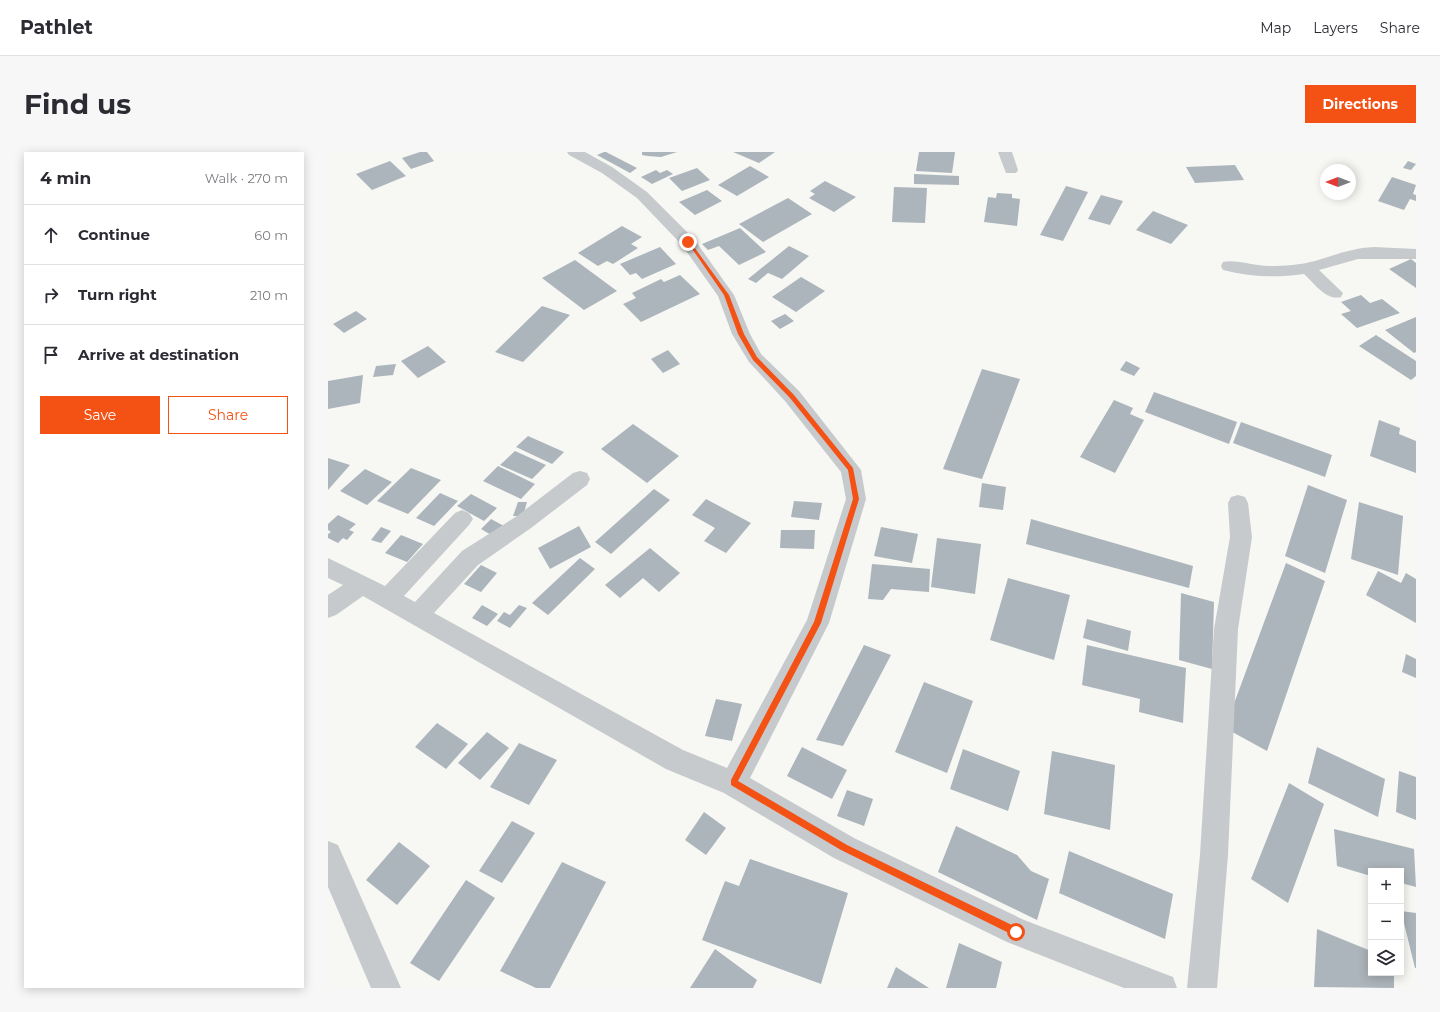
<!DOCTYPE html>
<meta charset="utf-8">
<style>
:root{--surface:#fff;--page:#f7f7f7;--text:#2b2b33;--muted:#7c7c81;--line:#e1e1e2;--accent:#f45115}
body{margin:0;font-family:Montserrat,sans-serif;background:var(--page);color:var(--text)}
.controls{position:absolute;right:12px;bottom:12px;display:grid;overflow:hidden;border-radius:0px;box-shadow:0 2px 10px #0003}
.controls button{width:36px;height:36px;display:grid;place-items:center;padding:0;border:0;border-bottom:1px solid var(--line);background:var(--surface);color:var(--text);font:20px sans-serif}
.compass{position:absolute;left:992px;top:12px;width:36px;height:36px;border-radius:50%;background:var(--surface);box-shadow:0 2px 10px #0003;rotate:270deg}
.stop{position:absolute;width:12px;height:12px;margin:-9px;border:3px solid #f45115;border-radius:50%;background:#fff}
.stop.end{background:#f45115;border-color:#fff;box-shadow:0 1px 4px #0008}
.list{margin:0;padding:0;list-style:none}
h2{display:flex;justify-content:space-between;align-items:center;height:52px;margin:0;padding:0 16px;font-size:17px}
h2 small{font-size:13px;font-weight:400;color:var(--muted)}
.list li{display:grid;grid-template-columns:26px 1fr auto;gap:12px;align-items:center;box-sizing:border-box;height:60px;padding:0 16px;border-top:1px solid var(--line)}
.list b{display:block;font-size:15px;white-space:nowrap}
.list em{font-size:13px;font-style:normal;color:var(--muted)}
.actions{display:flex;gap:8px;padding:12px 16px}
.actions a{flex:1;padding:9px 0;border:1px solid var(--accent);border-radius:0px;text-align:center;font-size:14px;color:var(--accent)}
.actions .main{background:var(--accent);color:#fff}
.icon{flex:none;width:22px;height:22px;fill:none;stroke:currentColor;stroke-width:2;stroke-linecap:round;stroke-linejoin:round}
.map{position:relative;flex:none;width:1088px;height:836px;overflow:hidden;border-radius:0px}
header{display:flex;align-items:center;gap:24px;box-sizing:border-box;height:56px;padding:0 20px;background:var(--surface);border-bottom:1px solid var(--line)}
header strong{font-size:19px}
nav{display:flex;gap:22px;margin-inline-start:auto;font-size:14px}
.intro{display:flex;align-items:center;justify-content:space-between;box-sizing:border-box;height:96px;padding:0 24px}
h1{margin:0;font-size:28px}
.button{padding:10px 18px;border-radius:0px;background:var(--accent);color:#fff;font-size:14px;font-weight:700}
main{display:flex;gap:24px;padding:0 24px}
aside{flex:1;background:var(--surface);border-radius:0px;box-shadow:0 2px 10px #0003}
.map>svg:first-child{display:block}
.building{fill:#acb5bb}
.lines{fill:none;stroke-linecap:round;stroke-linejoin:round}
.minor{fill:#c6cacd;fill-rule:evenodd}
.route{fill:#f45115}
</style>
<header>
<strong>Pathlet</strong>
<nav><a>Map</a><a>Layers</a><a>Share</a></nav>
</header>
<div class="intro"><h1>Find us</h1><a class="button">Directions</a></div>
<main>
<aside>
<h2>4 min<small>Walk · 270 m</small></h2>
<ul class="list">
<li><svg class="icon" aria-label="ahead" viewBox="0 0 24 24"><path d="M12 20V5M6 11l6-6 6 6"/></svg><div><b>Continue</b></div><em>60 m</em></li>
<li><svg class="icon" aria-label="right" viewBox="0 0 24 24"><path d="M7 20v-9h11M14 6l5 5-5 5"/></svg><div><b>Turn right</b></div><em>210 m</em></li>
<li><svg class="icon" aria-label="arrive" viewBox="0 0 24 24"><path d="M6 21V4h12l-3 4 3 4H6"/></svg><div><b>Arrive at destination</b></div></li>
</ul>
<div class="actions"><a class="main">Save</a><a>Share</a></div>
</aside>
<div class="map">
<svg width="1088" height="836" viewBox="0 0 1088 836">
<rect width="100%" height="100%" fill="#f7f7f3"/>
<path class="building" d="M92 0H99L106 9 83 17 74 6Z
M276 0H278L309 16 302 21 269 3Z
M314 0H349L333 5 320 4 314 3Z
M405 0H447L431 11Z
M591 0H627L624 21 588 19Z
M62 9 78 24 44 38 28 22Z
M1080 9 1088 12 1083 18 1075 16Z
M907 13 916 28 867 31 858 15Z
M422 14 441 25 409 44 390 33Z
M369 16 382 28 354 39 341 26Z
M328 18 332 21 339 18 345 22 324 32 313 25Z
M586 22 631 24V33L586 32Z
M1064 25 1088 33 1085 42 1088 43V49L1082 47 1076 58 1050 49Z
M497 29 528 45 506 60 481 46 487 42 482 39Z
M738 34 760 40 735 89 712 83Z
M566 35 599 36 597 71 564 70Z
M379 38 394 49 367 63 351 50Z
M669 41 684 42V46L692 47 689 74 656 70 660 45 668 46Z
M773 43 795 49 782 73 760 67Z
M460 46 484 62 435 90 411 72Z
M825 59 860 73 843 92 808 78Z
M294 74 314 85 303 92 310 96 285 112 279 109 270 114 250 101Z
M412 76 438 100 411 113 391 94 380 98 374 92Z
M461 94 481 104 454 127 440 121 428 131 420 127Z
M332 95 348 112 314 127 308 121 302 123 292 112Z
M1083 107 1088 111V136L1061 117Z
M247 108 289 139 256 158 214 126Z
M352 123 372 142 313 170 295 152 308 146 304 141 333 127 336 130Z
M473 125 497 139 468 160 444 145Z
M1033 143 1042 151 1054 147 1072 161 1029 176 1013 162 1023 159 1013 150Z
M214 154 242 163 195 210 167 200Z
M28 159 39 167 16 181 5 172Z
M457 162 466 169 452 177 443 169Z
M1088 165V200L1086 201 1057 178Z
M1048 183 1088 209V224L1083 228 1031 194Z
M100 194 118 210 90 226 73 209Z
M340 198 352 212 335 221 323 207Z
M798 209 812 216 806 224 792 218Z
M68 212 65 223 45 225 48 214Z
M654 217 692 227 654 327 615 317Z
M35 223 32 251 0 257V229Z
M826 240 909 270 901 292 817 260Z
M786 248 805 256 802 262 816 268 787 321 752 305Z
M1051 268 1072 276 1071 282 1088 289V321L1042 304Z
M913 270 1004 303 997 325 905 291Z
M305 272 351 304 319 331 273 297Z
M200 284 236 300 224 312 188 295Z
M187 299 218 313 204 327 172 313Z
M0 306 22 313 0 338Z
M170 314 207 332 193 347 155 329Z
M83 316 113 328 80 362 49 349Z
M37 317 64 330 39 353 12 339Z
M654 331 678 335 675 358 651 355Z
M980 333 1019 348 997 421 957 404Z
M326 337 342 348 283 402 267 390Z
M112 341 130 349 106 374 88 366Z
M143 342 169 356 156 369 129 354Z
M378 347 423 371 398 401 376 389 387 376 364 363Z
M466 349 494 351 491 368 463 365Z
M190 350H199L195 364H185Z
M1031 350 1075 364 1070 423 1023 407Z
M10 363 28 372 21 378 26 380 19 388 15 386 10 391 0 386V382L3 380 0 378V372Z
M163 367 176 374 165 384 153 377Z
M703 367 865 414 861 436 698 392Z
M251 374 263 395 222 417 210 396Z
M53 375 63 379 53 391 43 388Z
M553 375 590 382 584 411 546 404Z
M453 378H487L486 397 452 396Z
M73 383 95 392 79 410 57 401Z
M609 386 653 392 647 442 603 435Z
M322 396 352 421 331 440 315 426 292 446 277 433Z
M252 406 267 417 220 463 204 451Z
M958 411 997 429 939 599 897 576Z
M544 412 602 417 601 440 563 437 555 448 540 447Z
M153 413 169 421 153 440 136 432Z
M1050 419 1073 431 1078 421 1088 427V471L1038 443Z
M680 426 742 443 726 508 662 488Z
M853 441 886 450 884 517 851 508Z
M154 453 170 462 159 474 144 466Z
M191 453 199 456 182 476 169 469 176 460 182 463Z
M759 467 803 479 800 499 755 486Z
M536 493 563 503 515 594 488 588Z
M759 493 858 516 855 571 811 560 812 547 754 533Z
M1078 502 1088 507V526L1074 520Z
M596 530 645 549 619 621 567 600Z
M388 547 414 552 404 589 377 584Z
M109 571 140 592 118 617 87 595Z
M159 580 181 596 152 628 130 611Z
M191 591 229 608 201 653 162 635Z
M474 595 519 618 504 647 459 624Z
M989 595 1057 627 1050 665 980 631Z
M635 597 692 619 680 659 622 637Z
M724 599 787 613 782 678 716 662Z
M1071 619 1088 625V668L1068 660Z
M961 631 996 652 960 751 923 727Z
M519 638 545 647 536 674 509 664Z
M376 660 398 676 378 703 357 688Z
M184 669 207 681 174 731 151 719Z
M628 674 689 703 703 719 721 727 709 768 610 720Z
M1006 677 1086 697 1088 735 1073 731V719H1043V724L1009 714Z
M71 690 102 714 69 753 38 728Z
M741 699 845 742 837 787 731 741Z
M422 707 520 741 493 832 374 788 397 729 411 734Z
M234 710 278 730 222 836H208L172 819Z
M138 728 167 746 111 829 82 811Z
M1073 759 1088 761V816H1087Z
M989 777 1043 799V821H1066V836L986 835Z
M631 791 674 810 668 836H618Z
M387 797 429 828 425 836H362Z
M568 815 601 836H559Z"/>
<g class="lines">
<path class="minor" d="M239 0H257L284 15 319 40 366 87 406 143 422 182 433 202 471 239 533 318 538 347 501 471 422 626 526 686 696 768 845 825 849 836H796L679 790 506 706 396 641 338 617 35 444 8 463 0 466V443L15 433 0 426V406L57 434 127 361 134 358 141 361 145 367 141 373 76 444 87 450 134 399 189 364 245 321 252 319 259 321 262 327 259 333 203 376 150 413 106 461 355 598 399 616 479 468 518 347 513 320 457 249 421 210 404 182 390 144 354 93 309 46 274 21 241 3Z
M670 0H684L690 18 688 21H678Z
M1046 95 1088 97V107H1030L991 118 1015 141 1013 145C998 149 986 131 976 122 948 126 922 125 895 118L893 114 895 110C907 107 927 114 941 114 956 114 972 113 987 109 1007 103 1024 96 1046 95Z
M910 343 917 345 920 351 924 385 910 477 900 703 889 836H859L872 703 886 477 902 385 900 351 903 345Z
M0 689 10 693 73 836H43L0 735Z"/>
</g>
<path class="route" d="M358 88H361L401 143 416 182 429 205 466 243 525 316 531 347 493 471 410 629 519 693 692 777V783H685L513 698 403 633V628L486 470 525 347 520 318 462 246 425 208 410 182 396 143Z"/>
</svg>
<div class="controls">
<button>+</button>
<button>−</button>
<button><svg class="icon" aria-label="layers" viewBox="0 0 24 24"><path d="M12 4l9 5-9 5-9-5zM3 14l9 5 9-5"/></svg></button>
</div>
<svg class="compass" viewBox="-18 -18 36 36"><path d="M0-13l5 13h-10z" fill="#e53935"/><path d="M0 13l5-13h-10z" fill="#7c7c81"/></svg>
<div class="stop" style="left:688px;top:780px"></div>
<div class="stop end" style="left:360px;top:90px"></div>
</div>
</main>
